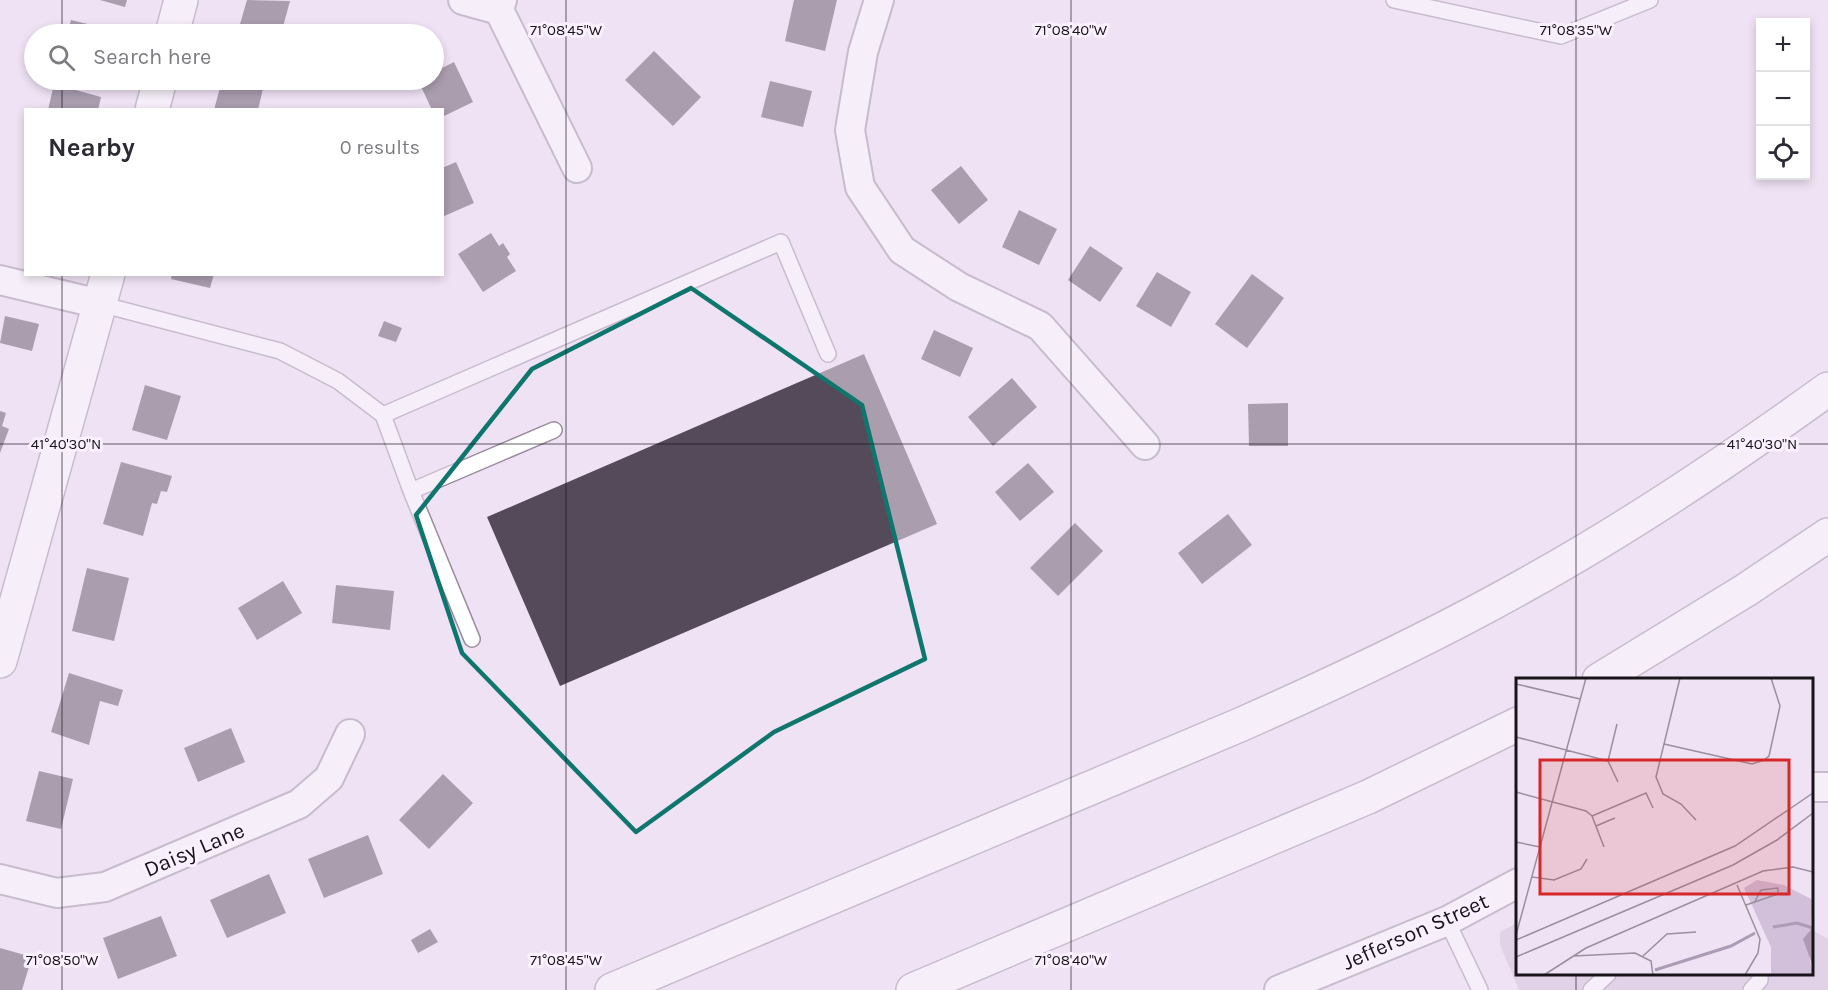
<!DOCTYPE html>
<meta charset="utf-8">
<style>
:root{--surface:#fff;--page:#f7f7f7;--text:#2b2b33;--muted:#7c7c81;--line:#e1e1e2}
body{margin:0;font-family:Karla,sans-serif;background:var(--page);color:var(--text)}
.controls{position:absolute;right:18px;top:18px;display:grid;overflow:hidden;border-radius:0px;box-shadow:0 3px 9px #0003}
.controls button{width:54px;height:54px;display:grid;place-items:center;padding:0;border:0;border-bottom:2px solid var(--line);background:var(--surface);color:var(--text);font:30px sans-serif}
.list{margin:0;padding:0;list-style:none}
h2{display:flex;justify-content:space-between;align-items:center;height:78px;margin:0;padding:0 24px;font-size:26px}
h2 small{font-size:20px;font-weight:400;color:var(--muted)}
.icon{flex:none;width:33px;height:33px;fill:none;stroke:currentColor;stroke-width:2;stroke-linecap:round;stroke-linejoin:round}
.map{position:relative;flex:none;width:1828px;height:990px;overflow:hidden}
.search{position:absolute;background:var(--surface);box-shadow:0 3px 9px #0003;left:24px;top:24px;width:420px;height:66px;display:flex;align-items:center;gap:15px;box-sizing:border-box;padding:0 21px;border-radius:33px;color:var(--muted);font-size:22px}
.panel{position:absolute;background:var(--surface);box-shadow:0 3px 9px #0003;left:24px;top:108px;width:420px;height:168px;border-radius:0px}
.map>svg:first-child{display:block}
.green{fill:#d2bfda}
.building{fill:#554a59}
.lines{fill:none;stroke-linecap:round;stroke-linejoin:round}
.lane-casing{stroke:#998d9e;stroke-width:18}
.street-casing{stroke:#998d9e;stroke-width:32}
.secondary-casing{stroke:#998d9e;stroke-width:36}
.highway-casing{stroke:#998d9e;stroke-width:36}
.lane{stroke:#fff;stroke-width:15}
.street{stroke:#fff;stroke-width:28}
.secondary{stroke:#fff;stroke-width:33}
.highway{stroke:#fff;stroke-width:33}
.marked{fill:none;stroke:#0f766e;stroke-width:4.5;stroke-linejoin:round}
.ticks{fill:none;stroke:#18141a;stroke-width:1.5;stroke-opacity:0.45}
.labels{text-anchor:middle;stroke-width:6;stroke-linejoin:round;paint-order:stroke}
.street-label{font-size:22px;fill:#18141a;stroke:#faf0ff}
.inset-river{fill:none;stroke:#ad9bb5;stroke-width:3}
.inset-road{fill:none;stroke:#99909d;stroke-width:1.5}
.view{fill:#d62828;fill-opacity:0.15;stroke:#d62828;stroke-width:3}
.inset-edge{fill:none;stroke:#18141a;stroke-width:3}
.ticks-label{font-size:15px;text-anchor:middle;fill:#18141a;stroke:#faf0ff;stroke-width:6;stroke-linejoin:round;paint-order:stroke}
</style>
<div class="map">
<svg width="1828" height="990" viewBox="0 0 1828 990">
<rect width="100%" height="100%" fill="#efe2f4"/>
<path class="green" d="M1517 923 1518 974H1812V930L1828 939V990H1519L1500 945V932Z"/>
<path class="building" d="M100 0H127L125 7Z
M247 0 290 1 281 34 240 24Z
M794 0H837L825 51 785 41Z
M71 20 117 31V34H67Z
M359 26 389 34H357Z
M654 51 701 97 673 126 625 80Z
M454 62 473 102 442 117V110H432L418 80H434V72Z
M222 80H265L258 110H214Z
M770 81 812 91 803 127 761 117Z
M54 84 101 97 98 110H48Z
M456 162 474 203 442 217V168Z
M961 166 988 200 959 224 931 190Z
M1019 210 1057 229 1039 265 1002 247Z
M491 233 499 246 503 243 510 254 507 257 516 271 483 292 458 254Z
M1090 246 1123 268 1100 302 1068 280Z
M1157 272 1191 292 1171 327 1136 306Z
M172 274H214L210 288 171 279Z
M1252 274 1284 298 1247 348 1215 324Z
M5 316 39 324 32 351 0 343Z
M384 321 402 328 396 342 378 336Z
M934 330 973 348 960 377 921 359Z
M864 354 937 524 560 686 487 517Z
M1012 378 1037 407 993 446 968 417Z
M145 385 181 396 167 440 132 430Z
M1288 403V446H1249L1248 404Z
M0 411 6 413 2 426 9 429 0 453Z
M121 462 172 476 167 492 161 491 157 504 152 503 143 536 103 524Z
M1028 463 1054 492 1020 521 995 492Z
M1228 514 1252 545 1202 584 1178 553Z
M1075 523 1103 551 1058 596 1030 568Z
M87 568 129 578 114 641 72 631Z
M283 581 302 613 257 640 238 608Z
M336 585 394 591 390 630 332 623Z
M69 673 123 690 118 706 100 701 89 745 51 732Z
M231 728 245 762 198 782 184 748Z
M39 771 73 779 61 829 26 821Z
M443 774 473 803 429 849 399 820Z
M368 835 383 874 324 898 308 859Z
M269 874 286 913 227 938 210 900Z
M161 916 177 956 118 979 103 938Z
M430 929 438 942 418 953 411 940Z
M0 948 32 957 22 990H0Z"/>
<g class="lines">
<defs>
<path id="lane" d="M1394 0 1561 36 1650 0
M100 304 280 351 338 381 383 415 411 491 472 639
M383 415 781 242 828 354
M411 491 554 430
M1447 921 1480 990
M1591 990 1608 974
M1751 990 1760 980V974"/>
<path id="street" d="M463 0 499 10
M502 0 499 10 577 168
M879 0 863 52 850 130 860 187 902 250 959 287 1040 326 1145 445
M0 280 100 304
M1812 787H1828
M0 879 57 893 105 887 299 804 329 778 350 734
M1279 990 1447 921 1518 883"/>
<path id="secondary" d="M172 34 181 0
M152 110 160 80
M0 661 108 274"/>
<path id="highway" d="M1599 680 1746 590 1828 535
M612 990 1242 724C1339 681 1435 636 1527 584 1632 526 1731 459 1828 389
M913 990 1368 797 1518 724"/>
</defs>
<use href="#lane" class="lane-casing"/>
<use href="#street" class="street-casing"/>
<use href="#secondary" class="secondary-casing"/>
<use href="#highway" class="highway-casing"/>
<use href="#lane" class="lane"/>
<use href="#street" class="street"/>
<use href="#secondary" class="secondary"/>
<use href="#highway" class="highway"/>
</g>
<path d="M0 0H1828V990H0ZM691 288 862 405 925 659 774 732 636 832 462 653 416 515 532 369Z" fill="#efe2f4" fill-opacity=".55" fill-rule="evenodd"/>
<path class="marked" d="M691 288 862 405 925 659 774 732 636 832 462 653 416 515 532 369Z"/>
<path class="ticks" d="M62 0V34M566 0V990M1071 0V990M1576 0V680M62 80V110M62 274V990M0 444H1828M1576 974V990"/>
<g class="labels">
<g class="street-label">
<text transform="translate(194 849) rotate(-23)" y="8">Daisy Lane</text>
<text transform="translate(1415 931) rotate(-24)" y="8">Jefferson Street</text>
</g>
</g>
<g transform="translate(1516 678)">
<rect width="297" height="297" fill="#efe2f4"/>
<path d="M241 202 268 207 297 222 293 278 297 297 255 296V269L228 210Z" fill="#d2bfda"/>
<path d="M297 249V289L287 261Z" fill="#ad9bb5"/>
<path class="inset-river" d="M257 249 281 245 297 250M139 292 215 268 239 255"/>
<path class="inset-road" d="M164 0 140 99 147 116 165 126 180 142M0 6 64 21M101 46 92 83 102 104M0 59 92 83M148 66 236 86 248 82 253 78 264 28 255 0M0 114 70 133 76 138 88 169M76 138 130 115 137 130M80 148 99 140M0 164 24 169M16 199 38 202 65 191 71 181M221 207 244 261 242 275 229 297M230 227 262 216V210L245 212 238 225M0 257 70 0M0 262 219 168 297 115M57 278 119 275 135 283 137 297M127 278 151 256 180 254M0 279 217 187 261 162 297 135M28 297 70 270 247 193 277 189 297 194"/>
<path class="view" d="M24 82H273V216H24Z"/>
<rect width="297" height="297" class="inset-edge"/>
</g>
<g class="ticks-label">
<text x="566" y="35">71°08'45"W</text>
<text x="1071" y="35">71°08'40"W</text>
<text x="1576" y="35">71°08'35"W</text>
<text x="66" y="449">41°40'30"N</text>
<text x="1762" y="449">41°40'30"N</text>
<text x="62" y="965">71°08'50"W</text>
<text x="566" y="965">71°08'45"W</text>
<text x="1071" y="965">71°08'40"W</text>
</g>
</svg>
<div class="controls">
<button>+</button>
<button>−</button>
<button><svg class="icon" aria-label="locate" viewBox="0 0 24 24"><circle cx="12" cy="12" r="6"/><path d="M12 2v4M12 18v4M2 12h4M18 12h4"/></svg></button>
</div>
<div class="search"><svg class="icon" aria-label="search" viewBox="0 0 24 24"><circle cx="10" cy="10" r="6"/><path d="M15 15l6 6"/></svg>Search here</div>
<section class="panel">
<h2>Nearby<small>0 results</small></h2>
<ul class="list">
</ul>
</section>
</div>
